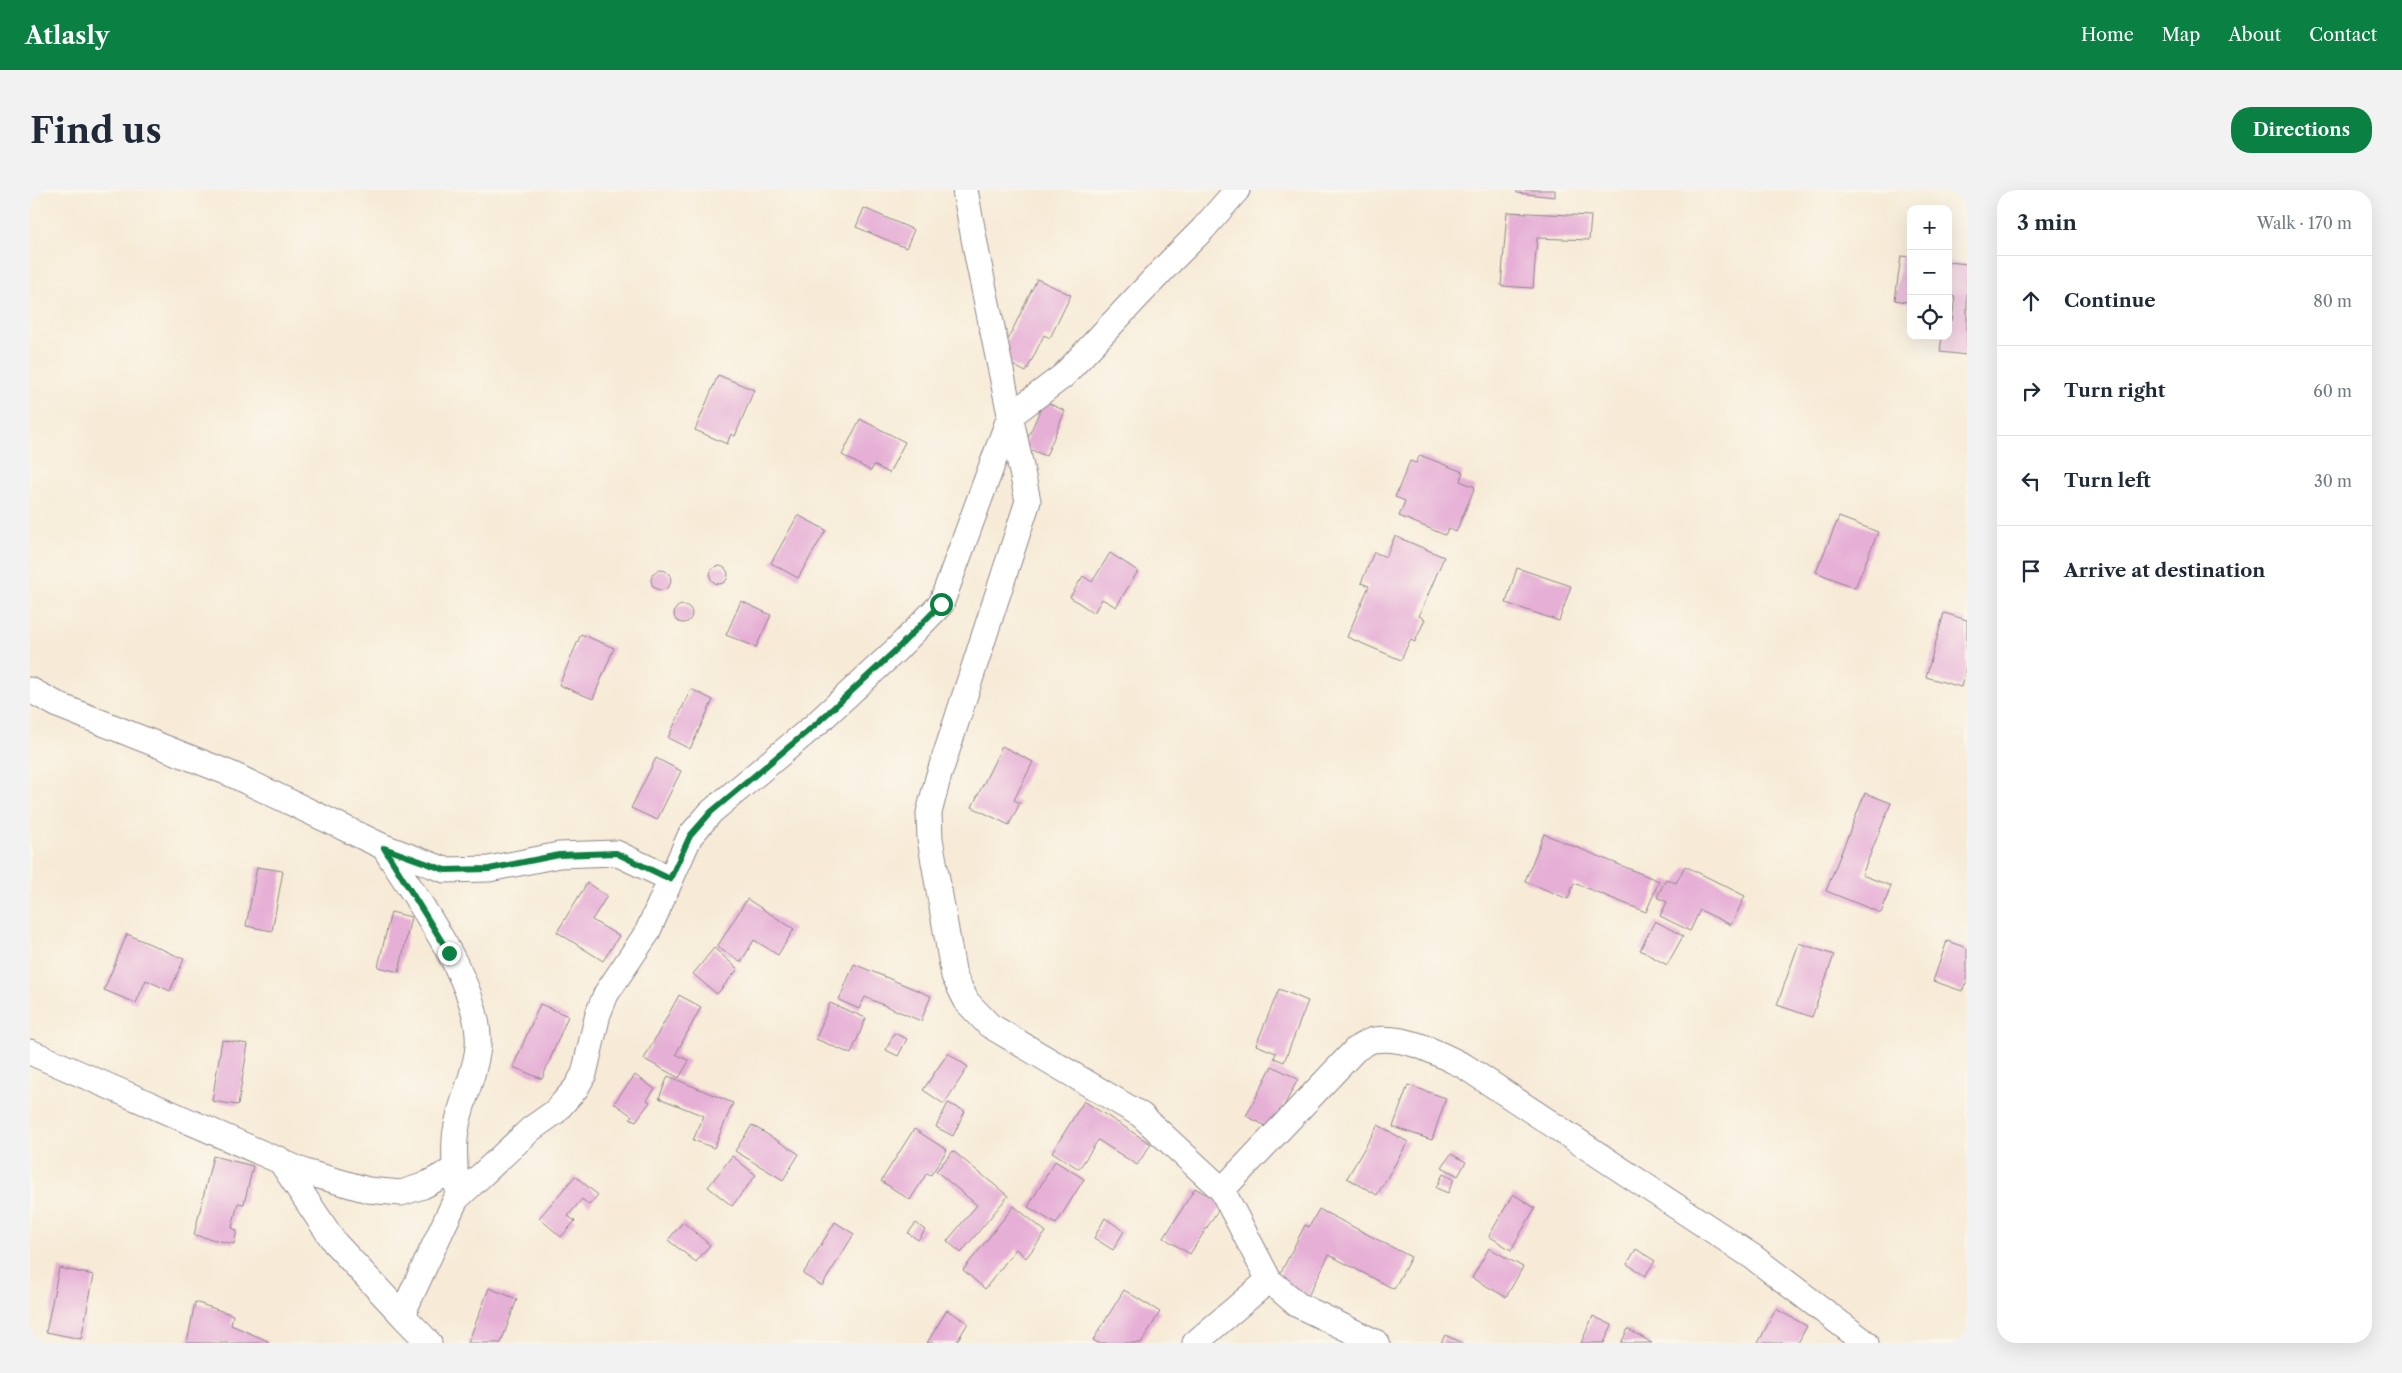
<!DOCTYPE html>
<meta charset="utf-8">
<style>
:root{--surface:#fff;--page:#f2f2f3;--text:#1f2937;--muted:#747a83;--line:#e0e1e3;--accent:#0b8043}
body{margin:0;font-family:"Libre Caslon Text",serif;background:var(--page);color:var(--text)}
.controls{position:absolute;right:15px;top:15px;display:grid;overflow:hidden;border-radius:10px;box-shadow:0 5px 20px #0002}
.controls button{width:45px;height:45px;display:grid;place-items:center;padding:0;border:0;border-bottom:1px solid var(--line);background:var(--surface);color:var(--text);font:25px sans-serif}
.stop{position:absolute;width:15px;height:15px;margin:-11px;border:4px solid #0b8043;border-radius:50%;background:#fff}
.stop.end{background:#0b8043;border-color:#fff;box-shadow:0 1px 5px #0008}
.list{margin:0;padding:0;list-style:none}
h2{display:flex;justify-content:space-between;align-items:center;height:65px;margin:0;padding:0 20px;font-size:21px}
h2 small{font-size:16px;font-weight:400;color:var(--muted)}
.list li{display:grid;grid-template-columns:32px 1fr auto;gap:15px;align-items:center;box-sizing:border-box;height:90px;padding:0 20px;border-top:1px solid var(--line)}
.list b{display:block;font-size:19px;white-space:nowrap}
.list em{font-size:16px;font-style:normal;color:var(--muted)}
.icon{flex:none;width:28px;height:28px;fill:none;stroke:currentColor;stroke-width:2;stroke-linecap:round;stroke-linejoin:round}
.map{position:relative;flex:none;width:1937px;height:1153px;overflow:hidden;border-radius:20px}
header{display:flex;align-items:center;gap:30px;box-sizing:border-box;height:70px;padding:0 25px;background:var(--accent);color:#fff}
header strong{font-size:24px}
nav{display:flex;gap:28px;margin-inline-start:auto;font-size:18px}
.intro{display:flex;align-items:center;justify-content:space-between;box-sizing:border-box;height:120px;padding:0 30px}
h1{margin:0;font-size:35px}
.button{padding:12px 22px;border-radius:20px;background:var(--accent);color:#fff;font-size:18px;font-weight:700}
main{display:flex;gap:30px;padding:0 30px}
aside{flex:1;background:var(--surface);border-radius:20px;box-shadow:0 5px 20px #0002}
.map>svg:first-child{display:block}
.building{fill:#e6afd6}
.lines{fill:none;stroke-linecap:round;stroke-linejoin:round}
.street-casing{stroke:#8c8689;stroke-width:27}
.street{stroke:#fff;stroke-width:25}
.route{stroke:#0b8043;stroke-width:6}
</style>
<header>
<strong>Atlasly</strong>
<nav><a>Home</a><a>Map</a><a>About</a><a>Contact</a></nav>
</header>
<div class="intro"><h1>Find us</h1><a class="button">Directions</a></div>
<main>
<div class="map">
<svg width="1937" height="1153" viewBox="0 0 1937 1153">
<rect width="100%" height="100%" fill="#fbf7ec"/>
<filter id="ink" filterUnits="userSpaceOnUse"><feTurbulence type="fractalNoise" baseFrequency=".02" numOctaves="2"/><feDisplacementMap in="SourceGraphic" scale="10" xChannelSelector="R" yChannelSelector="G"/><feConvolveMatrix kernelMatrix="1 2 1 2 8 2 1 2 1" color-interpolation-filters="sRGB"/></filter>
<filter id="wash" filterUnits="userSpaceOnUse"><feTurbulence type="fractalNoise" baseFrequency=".0096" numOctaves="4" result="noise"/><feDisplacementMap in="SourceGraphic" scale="20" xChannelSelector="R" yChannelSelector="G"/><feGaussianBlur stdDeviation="1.12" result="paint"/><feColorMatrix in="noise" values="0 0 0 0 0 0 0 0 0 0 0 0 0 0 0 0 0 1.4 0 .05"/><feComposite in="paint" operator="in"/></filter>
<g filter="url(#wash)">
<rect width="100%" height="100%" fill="#f7ebd7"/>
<g id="blocks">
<path class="building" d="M1487 0H1525V7L1487 3Z
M834 18 884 40 876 58 826 37Z
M1477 22 1561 26 1559 50 1507 48 1503 98 1471 96Z
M1871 66 1881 67V113L1865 110Z
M1918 72 1937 74V165L1910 162 1912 146H1918V131H1922L1925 107 1918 106Z
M1007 89 1041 105 1020 148 1014 145 996 182 969 168Z
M688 185 724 200 705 246 701 244 697 254 665 240Z
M1014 211 1035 221 1016 266 994 257Z
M830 229 875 252 859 283 844 275 841 281 812 265Z
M1390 265 1433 282 1430 291 1445 297 1426 342 1418 339 1415 345 1369 326 1375 311 1365 307 1380 271 1386 273Z
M768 325 796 340 768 388 741 373Z
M1809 327 1848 342 1825 398 1786 382Z
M1365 346 1414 367 1389 426 1395 429 1385 452 1380 450 1371 470 1317 447 1339 396 1331 393 1344 362 1356 367Z
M1080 363 1108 381 1086 417 1072 409 1064 423 1040 407 1053 386 1062 392Z
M680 385a9 9 0 1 1 18 0a9 9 0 1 1-18 0Z
M1487 378 1541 396 1529 431 1476 413Z
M621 390a10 10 0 1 1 20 0a10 10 0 1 1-20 0Z
M711 411 741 425 726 457 696 445Z
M644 424a9 9 0 1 1 18 0a9 9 0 1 1-18 0Z
M1914 423 1937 430V474L1931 497 1896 487Z
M551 444 584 458 563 509 529 495Z
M661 499 683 510 660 559 638 548Z
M972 556 1003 572 984 610 990 613 979 635 942 617Z
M626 568 651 581 627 630 601 618Z
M1835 603 1861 613 1832 685 1861 696 1851 723 1796 701Z
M1514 644 1629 691 1616 722 1544 693 1538 709 1495 691Z
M1655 676 1715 706 1701 735 1670 720 1660 741 1630 726 1637 712 1627 707 1636 689 1646 693Z
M227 677 253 681 242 741 216 736Z
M557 693 577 706 562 730 589 746 573 771 527 742Z
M717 709 764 739 748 765 724 750 711 772 687 757Z
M361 722 381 727 369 782 348 777Z
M1625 731 1653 746 1637 775 1610 760Z
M97 744 154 769 140 801 116 790 106 813 74 800Z
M1917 751 1937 758V791L1932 801 1903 791Z
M1769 753 1804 765 1782 827 1747 815Z
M684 758 708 779 687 804 663 784Z
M824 774 901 806 891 831 835 807 829 819 809 810Z
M1249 799 1278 811 1254 872 1244 868 1246 863 1226 855Z
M649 805 671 817 646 864 659 871 649 888 614 869Z
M800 813 836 828 821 864 786 849Z
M510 814 538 826 512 889 483 877Z
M864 843 877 849 868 866 856 860Z
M192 850 218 854 208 915 182 911Z
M918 863 938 877 914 914 893 900Z
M1242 876 1268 889 1242 939 1216 926Z
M605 885 625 899 617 910 620 912 606 931 600 928 602 926 584 913Z
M638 886 703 913 684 958 663 950 674 926 629 908Z
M1378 895 1416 908 1402 950 1363 937Z
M1054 911 1121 954 1107 975 1068 950 1049 979 1022 962Z
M918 913 935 921 923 946 906 937Z
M722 935 769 964 753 990 705 961Z
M1348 935 1378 952 1347 1005 1317 988Z
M884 939 917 960 901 985 897 983 880 1010 851 991Z
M923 961 978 1006 931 1063 917 1051 947 1015 906 981Z
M1421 964 1436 972 1428 986 1412 977Z
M183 966 223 976 214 1014 208 1013 202 1038 207 1040 204 1054 164 1045Z
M702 966 726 985 702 1016 678 997Z
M1025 971 1054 989 1026 1034 998 1017Z
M1413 984 1424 989 1418 1003 1406 998Z
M545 986 568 1005 559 1015 552 1009 538 1026 545 1031 531 1047 509 1028Z
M1165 998 1192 1014 1160 1064 1134 1048Z
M1483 1004 1505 1018 1481 1060 1459 1046Z
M984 1016 1016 1042 996 1068 986 1059 955 1099 933 1080Z
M1289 1019 1381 1067 1364 1099 1299 1065 1278 1106 1247 1090 1275 1035 1279 1037Z
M1075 1028 1094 1041 1083 1060 1064 1048Z
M653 1032 680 1055 666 1072 638 1050Z
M805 1032 824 1044 792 1096 773 1084Z
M886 1033 895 1040 888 1050 878 1043Z
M1459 1058 1493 1077 1476 1107 1442 1088Z
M1606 1059 1625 1071 1615 1086 1597 1074Z
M29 1078 64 1085 51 1149 16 1142Z
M459 1098 487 1109 471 1153H438Z
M1094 1100 1130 1122 1111 1153H1068L1063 1150Z
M165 1112 203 1125 201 1135 238 1151 237 1153H157Z
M1746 1119 1777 1136 1768 1153H1728Z
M917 1120 938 1133 926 1153H897Z
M1563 1126 1582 1135 1574 1153H1551Z
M1598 1139 1622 1153H1591Z
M1415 1145 1433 1153H1411Z"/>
</g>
</g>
<g filter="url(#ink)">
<use href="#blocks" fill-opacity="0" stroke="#8c8689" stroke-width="1"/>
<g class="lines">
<defs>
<path id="street" d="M935 0 948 70 998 311 908 588 899 623 900 649 924 786 937 812 959 835 1111 925 1192 1000 1239 1090 1268 1115 1347 1153
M0 500 30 516 201 584 354 657 415 680 459 679 529 665 586 663 641 689
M354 657C385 708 453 797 448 857 445 886 430 913 426 941 423 958 425 977 426 994
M0 862 275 982 338 1000 371 1003 393 996 425 979
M249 969 305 1053 375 1128
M1192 1000 1326 859C1332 856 1338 851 1344 850 1375 845 1407 863 1434 876L1723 1067 1836 1153
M399 1153 375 1128 376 1116 426 1009 501 939 525 922 546 898 554 884 568 824 576 804 617 743 660 646 681 622 785 535 866 460 911 414 980 226 1033 186 1141 71 1173 39 1207 0
M1165 1153 1239 1090"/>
</defs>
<use href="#street" class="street-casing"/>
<use href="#street" class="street"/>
</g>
</g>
<g class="lines" filter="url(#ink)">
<path class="route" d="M419 763 354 658 415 680 459 679 529 665 586 663 640 689 660 646 681 622 785 535 866 460 911 414"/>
</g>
</svg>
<div class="controls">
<button>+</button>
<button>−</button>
<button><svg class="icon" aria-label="locate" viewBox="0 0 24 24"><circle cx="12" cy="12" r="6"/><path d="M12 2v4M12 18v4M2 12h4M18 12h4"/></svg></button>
</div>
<div class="stop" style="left:911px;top:414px"></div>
<div class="stop end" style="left:419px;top:763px"></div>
</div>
<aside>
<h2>3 min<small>Walk · 170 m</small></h2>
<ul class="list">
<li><svg class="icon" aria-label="ahead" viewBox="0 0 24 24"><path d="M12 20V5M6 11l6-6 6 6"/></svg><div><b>Continue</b></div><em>80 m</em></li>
<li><svg class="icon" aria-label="right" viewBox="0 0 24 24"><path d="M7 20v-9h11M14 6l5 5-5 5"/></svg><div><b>Turn right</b></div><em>60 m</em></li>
<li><svg class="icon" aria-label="left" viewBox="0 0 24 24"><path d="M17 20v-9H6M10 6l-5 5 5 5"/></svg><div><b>Turn left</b></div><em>30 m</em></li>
<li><svg class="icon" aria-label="arrive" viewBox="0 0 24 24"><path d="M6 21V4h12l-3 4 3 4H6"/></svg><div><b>Arrive at destination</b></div></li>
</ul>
</aside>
</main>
